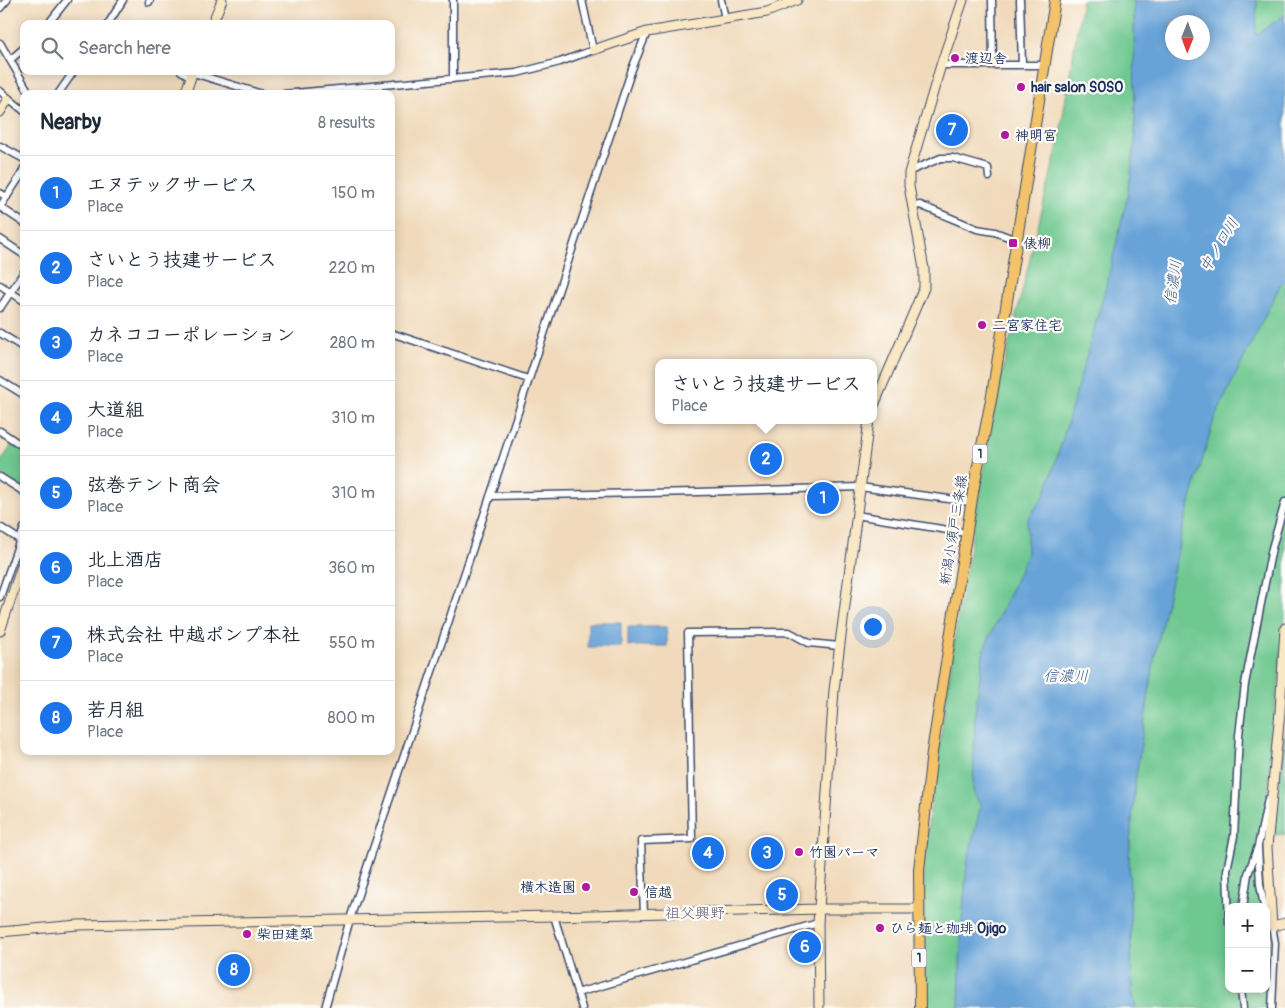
<!DOCTYPE html>
<meta charset="utf-8">
<style>
:root{--surface:#fff;--page:#f2f2f3;--text:#1f2937;--muted:#747a83;--line:#e0e1e3;--accent:#1a73e8}
body{margin:0;font-family:Pangolin,"Klee One",sans-serif;background:var(--page);color:var(--text)}
.controls{position:absolute;right:15px;bottom:15px;display:grid;overflow:hidden;border-radius:10px;box-shadow:0 2px 12px #0003}
.controls button{width:45px;height:45px;display:grid;place-items:center;padding:0;border:0;border-bottom:1px solid var(--line);background:var(--surface);color:var(--text);font:25px sans-serif}
.compass{position:absolute;left:1165px;top:15px;width:45px;height:45px;border-radius:50%;background:var(--surface);box-shadow:0 2px 12px #0003;rotate:181deg}
.you{position:absolute;left:872px;top:626px;width:18px;height:18px;margin:-12px;border:4px solid #fff;border-radius:50%;background:#1a73e8;box-shadow:0 0 0 8px #1a73e833}
.badge{display:grid;place-items:center;width:32px;height:32px;border-radius:50%;background:var(--accent);color:#fff;font-size:16px;font-weight:700}
.pin{position:absolute;translate:-50% -50%;border:2px solid #fff;box-shadow:0 1px 5px #0006}
.popup{position:absolute;left:655px;top:359px;width:222px;height:65px;box-sizing:border-box;display:grid;place-content:center;border-radius:10px;background:var(--surface);filter:drop-shadow(0 1px 4px #0005);font-size:16px;white-space:nowrap;color:var(--muted)}
.popup b{font-size:19px;color:var(--text)}
.popup::after{content:'';position:absolute;left:50%;top:100%;margin-left:-10px;border:10px solid transparent;border-top-color:var(--surface)}
.list{margin:0;padding:0;list-style:none}
h2{display:flex;justify-content:space-between;align-items:center;height:65px;margin:0;padding:0 20px;font-size:21px}
h2 small{font-size:16px;font-weight:400;color:var(--muted)}
.list li{display:grid;grid-template-columns:32px 1fr auto;gap:15px;align-items:center;box-sizing:border-box;height:75px;padding:0 20px;border-top:1px solid var(--line)}
.list b{display:block;font-size:19px;white-space:nowrap}
.list p{margin:0;font-size:16px;white-space:nowrap;color:var(--muted)}
.list em{font-size:16px;font-style:normal;color:var(--muted)}
.icon{flex:none;width:28px;height:28px;fill:none;stroke:currentColor;stroke-width:2;stroke-linecap:round;stroke-linejoin:round}
.map{position:relative;flex:none;width:1285px;height:1008px;overflow:hidden}
.search{position:absolute;background:var(--surface);box-shadow:0 2px 12px #0003;left:20px;top:20px;width:375px;height:55px;display:flex;align-items:center;gap:12px;box-sizing:border-box;padding:0 18px;border-radius:10px;color:var(--muted);font-size:19px}
.panel{position:absolute;background:var(--surface);box-shadow:0 2px 12px #0003;left:20px;top:90px;width:375px;height:665px;border-radius:10px}
.map>svg:first-child{display:block}
.green{fill:#6ec890;stroke:#447c77}
.water{fill:#68a3d8;stroke:#42699b;fill-rule:evenodd}
.lines{fill:none;stroke-linecap:round;stroke-linejoin:round}
.street-casing{stroke:#3b496c;stroke-width:9}
.secondary-casing{stroke:#3b496c;stroke-width:11}
.primary-casing{stroke:#3b496c;stroke-width:12}
.street{stroke:#fff;stroke-width:6}
.secondary{stroke:#fae7c3;stroke-width:9}
.primary{stroke:#f2c36a;stroke-width:10}
.poi-dot{fill:#b5179e;stroke:#fdfcf7;stroke-width:2}
.labels{text-anchor:middle;stroke-width:4.5;stroke-linejoin:round;paint-order:stroke}
.shield{fill:#fdfcf7;stroke:#5f6c8c;stroke-width:1}
.shield-label{font-size:12px;font-weight:bold;fill:#1b2f5e}
.poi-label{font-size:14px;font-weight:bold;fill:#1b2f5e;stroke:#fdfcf7;text-anchor:start}
.street-label{font-size:14px;fill:#1b2f5e;stroke:#fdfcf7}
.water-label{font-size:15px;font-style:italic;fill:#3a5d8f;stroke:#fdfcf7}
.neighbourhood-label{font-size:15px;fill:#61577e;stroke:#fdfcf7}
</style>
<div class="map">
<svg width="1285" height="1008" viewBox="0 0 1285 1008">
<rect width="100%" height="100%" fill="#fdfcf7"/>
<filter id="ink" filterUnits="userSpaceOnUse"><feTurbulence type="fractalNoise" baseFrequency=".02" numOctaves="2"/><feDisplacementMap in="SourceGraphic" scale="10" xChannelSelector="R" yChannelSelector="G"/><feConvolveMatrix kernelMatrix="1 2 1 2 8 2 1 2 1" color-interpolation-filters="sRGB"/></filter>
<filter id="wash" filterUnits="userSpaceOnUse"><feTurbulence type="fractalNoise" baseFrequency=".0096" numOctaves="4" result="noise"/><feDisplacementMap in="SourceGraphic" scale="20" xChannelSelector="R" yChannelSelector="G"/><feGaussianBlur stdDeviation="1.12" result="paint"/><feColorMatrix in="noise" values="0 0 0 0 0 0 0 0 0 0 0 0 0 0 0 0 0 1.4 0 .05"/><feComposite in="paint" operator="in"/></filter>
<g filter="url(#wash)">
<rect width="100%" height="100%" fill="#f1dabb"/>
<path class="green" d="M1082 0H1134L1135 144 1128 195 1106 287 1063 439 1045 494 1029 518 1027 555 984 649 975 713 973 790 981 806 967 863 961 937 959 1008H925L924 868 929 818 958 616 996 398 1059 140Z
M1257 0H1285V15L1255 36Z
M1285 281V620L1282 635 1279 680 1272 735 1265 840 1263 907H1229V989H1266V988L1268 1008H1136L1132 990 1129 857 1135 782 1155 655 1182 530 1214 419 1279 287Z
M13 443 24 450V490L0 474V463Z
M1285 731V834L1274 835Z"/>
<path class="water" d="M1134 0H1257L1256 35 1285 15V281L1279 287 1214 419 1182 530 1155 655 1135 782 1129 857 1132 993 1136 1008H959L961 937 967 863 981 806 973 791 975 713 984 649 1027 555V520L1045 494 1063 439 1106 287 1128 195 1135 144ZM1172 22H1202V52H1172Z
M588 622H621V647H588Z
M628 627H667V646H628Z"/>
</g>
<g filter="url(#ink)">
<g class="lines">
<defs>
<path id="street" d="M721 0 725 19
M992 0 993 65
M1020 0 1022 65
M149 2 150 0
M0 8 7 0
M48 24 67 0
M108 24 123 0
M0 43 30 94
M10 60 24 48
M941 65H1045
M181 71 191 77
M190 72 262 94
M453 79V0
M0 91 24 111
M58 94 74 71
M283 94 517 73 560 62 593 50 582 0
M0 146 24 159
M910 171 941 158H953L988 168 989 177
M0 193 7 197
M912 206 920 205 977 229 995 232 1016 240
M0 207 21 175 24 168
M0 207 24 223
M0 239 24 255
M0 285 24 301
M0 308 24 272
M0 333 24 348
M391 333 528 379
M0 380 24 395
M0 431 24 447
M0 477 24 492
M490 496 698 492 860 487 971 502
M856 515 966 533
M0 527 20 540
M0 597 24 528
M1258 848 1260 884 1264 907
M1243 907 1248 874 1258 846 1268 799
M644 914 641 841 692 839 688 633 789 632 809 643 839 646
M554 916 582 1008
M1266 917 1272 926 1275 943 1272 1008
M1229 923 1227 870 1234 836 1239 735 1245 684 1272 548 1285 502
M1241 989 1243 1008
M577 993 818 923
M325 1008 350 919 379 831 632 69 647 32"/>
<path id="secondary" d="M212 24 222 0
M593 50 647 32 767 12 797 0
M185 94 191 77V71
M0 112 8 99
M874 405 924 288V269L909 186V173L941 65 963 0
M1285 628 1280 712 1267 847 1272 926 1285 923
M0 631 24 560
M0 932 78 925 554 916 819 909H919
M819 1008 818 923 834 690 869 420"/>
<path id="primary" d="M920 1008 919 870 932 752 974 486 992 395 1055 0"/>
</defs>
<use href="#street" class="street-casing"/>
<use href="#secondary" class="secondary-casing"/>
<use href="#primary" class="primary-casing"/>
<use href="#street" class="street"/>
<use href="#secondary" class="secondary"/>
<use href="#primary" class="primary"/>
</g>
</g>
<g class="poi-dot">
<circle cx="955" cy="58" r="5"/>
<circle cx="1021" cy="87" r="5"/>
<circle cx="1005" cy="135" r="5"/>
<rect x="1008" y="238" width="10" height="10" rx="2.5"/>
<circle cx="982" cy="325" r="5"/>
<circle cx="799" cy="852" r="5"/>
<circle cx="586" cy="887" r="5"/>
<circle cx="634" cy="892" r="5"/>
<circle cx="880" cy="928" r="5"/>
<circle cx="247" cy="934" r="5"/>
</g>
<g class="labels">
<g class="shield">
<rect x="972.5" y="444.5" width="15" height="19" rx="4"/>
<rect x="911.5" y="948.5" width="15" height="19" rx="4"/>
</g>
<g class="shield-label">
<text x="980" y="458">1</text>
<text x="919" y="962">1</text>
</g>
<g class="poi-label">
<text x="965" y="63">渡辺舎</text>
<text x="1031" y="92">hair salon SOSO</text>
<text x="1015" y="140">神明宮</text>
<text x="1023" y="248">俵柳</text>
<text x="992" y="330">二宮家住宅</text>
<text x="809" y="857">竹園パーマ</text>
<text x="576" y="892" text-anchor="end">横木造園</text>
<text x="644" y="897">信越</text>
<text x="890" y="933">ひら麺と珈琲 Ojigo</text>
<text x="257" y="939">柴田建築</text>
</g>
<g class="street-label">
<text transform="translate(953 530) rotate(-81)" y="5">新潟小須戸三条線</text>
</g>
<g class="water-label">
<text transform="translate(1219 245) rotate(-59)" y="5">中ノ口川</text>
<text transform="translate(1173 282) rotate(-82)" y="5">信濃川</text>
<text x="1066" y="681">信濃川</text>
</g>
<g class="neighbourhood-label">
<text x="695" y="918">祖父興野</text>
</g>
</g>
</svg>
<div class="controls">
<button>+</button>
<button>−</button>
</div>
<svg class="compass" viewBox="-18 -18 36 36"><path d="M0-13l5 13h-10z" fill="#e53935"/><path d="M0 13l5-13h-10z" fill="#747a83"/></svg>
<div class="you"></div>
<div class="pin badge" style="left:823px;top:498px">1</div>
<div class="pin badge" style="left:766px;top:459px">2</div>
<div class="popup"><b>さいとう技建サービス</b>Place</div>
<div class="pin badge" style="left:767px;top:853px">3</div>
<div class="pin badge" style="left:708px;top:853px">4</div>
<div class="pin badge" style="left:782px;top:895px">5</div>
<div class="pin badge" style="left:805px;top:947px">6</div>
<div class="pin badge" style="left:952px;top:130px">7</div>
<div class="pin badge" style="left:234px;top:970px">8</div>
<div class="search"><svg class="icon" aria-label="search" viewBox="0 0 24 24"><circle cx="10" cy="10" r="6"/><path d="M15 15l6 6"/></svg>Search here</div>
<section class="panel">
<h2>Nearby<small>8 results</small></h2>
<ul class="list">
<li><span class="badge">1</span><div><b>エヌテックサービス</b><p>Place</p></div><em>150 m</em></li>
<li><span class="badge">2</span><div><b>さいとう技建サービス</b><p>Place</p></div><em>220 m</em></li>
<li><span class="badge">3</span><div><b>カネココーポレーション</b><p>Place</p></div><em>280 m</em></li>
<li><span class="badge">4</span><div><b>大道組</b><p>Place</p></div><em>310 m</em></li>
<li><span class="badge">5</span><div><b>弦巻テント商会</b><p>Place</p></div><em>310 m</em></li>
<li><span class="badge">6</span><div><b>北上酒店</b><p>Place</p></div><em>360 m</em></li>
<li><span class="badge">7</span><div><b>株式会社 中越ポンプ本社</b><p>Place</p></div><em>550 m</em></li>
<li><span class="badge">8</span><div><b>若月組</b><p>Place</p></div><em>800 m</em></li>
</ul>
</section>
</div>
